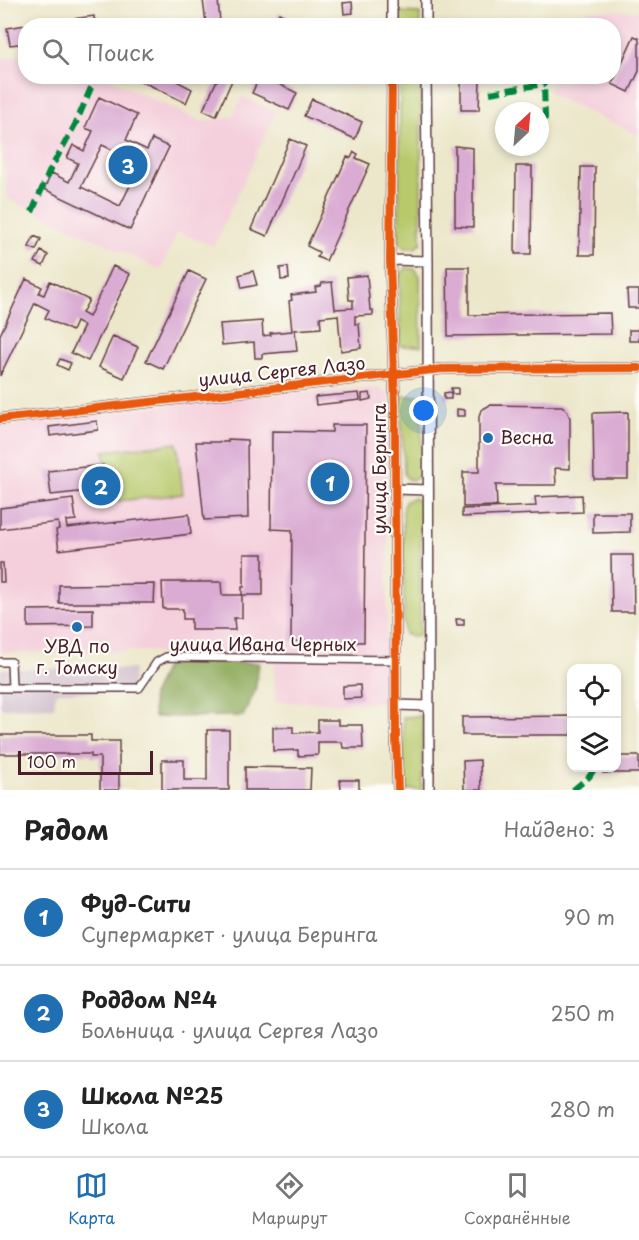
<!DOCTYPE html>
<html lang="ru">
<meta charset="utf-8">
<style>
:root{--surface:#fff;--page:#f6f6f6;--text:#222;--muted:#767676;--line:#e0e0e0;--accent:#1f6fb2}
body{margin:0;font-family:"Playpen Sans",sans-serif;background:var(--page);color:var(--text)}
.controls{position:absolute;right:18px;bottom:18px;display:grid;overflow:hidden;border-radius:12px;box-shadow:0 3px 9px #0003}
.controls button{width:54px;height:54px;display:grid;place-items:center;padding:0;border:0;border-bottom:2px solid var(--line);background:var(--surface);color:var(--text);font:30px sans-serif}
.compass{position:absolute;left:495px;top:102px;width:54px;height:54px;border-radius:50%;background:var(--surface);box-shadow:0 3px 9px #0003;rotate:26deg}
.scale{position:absolute;left:18px;bottom:15px;width:135px;box-sizing:border-box;padding-left:6px;border:3px solid #4a1f2b;border-top:0;font-size:16px;line-height:21px;white-space:nowrap;color:#4a1f2b;-webkit-text-stroke:4px #fdfcf7;paint-order:stroke}
.you{position:absolute;left:424px;top:411px;width:21px;height:21px;margin:-15px;border:4px solid #fff;border-radius:50%;background:#1a73e8;box-shadow:0 0 0 9px #1a73e833}
.badge{display:grid;place-items:center;width:39px;height:39px;border-radius:50%;background:var(--accent);color:#fff;font-size:20px;font-weight:700}
.pin{position:absolute;translate:-50% -50%;border:3px solid #fff;box-shadow:0 2px 6px #0006}
.list{margin:0;padding:0;list-style:none}
h2{display:flex;justify-content:space-between;align-items:center;height:78px;margin:0;padding:0 24px;font-size:26px}
h2 small{font-size:20px;font-weight:400;color:var(--muted)}
.list li{display:grid;grid-template-columns:39px 1fr auto;gap:18px;align-items:center;box-sizing:border-box;height:96px;padding:0 24px;border-top:2px solid var(--line)}
.list b{display:block;font-size:22px;white-space:nowrap}
.list p{margin:0;font-size:20px;white-space:nowrap;color:var(--muted)}
.list em{font-size:20px;font-style:normal;color:var(--muted)}
.icon{flex:none;width:33px;height:33px;fill:none;stroke:currentColor;stroke-width:2;stroke-linecap:round;stroke-linejoin:round}
.map{position:relative;flex:none;width:639px;height:790px;overflow:hidden}
.search{position:absolute;background:var(--surface);box-shadow:0 3px 9px #0003;left:18px;right:18px;top:18px;height:66px;display:flex;align-items:center;gap:15px;box-sizing:border-box;padding:0 21px;border-radius:24px;color:var(--muted);font-size:22px}
.sheet{height:366px;background:var(--surface)}
nav{display:flex;justify-content:space-around;align-items:center;box-sizing:border-box;height:84px;border-top:2px solid var(--line);background:var(--surface);font-size:16px;color:var(--muted)}
nav a{display:grid;justify-items:center;gap:3px}
nav .on{color:var(--accent)}
.map>svg:first-child{display:block}
.built{fill:#f4cfdc}
.industrial{fill:#d0bdcc}
.green{fill:#b8c96c;stroke:#81744c;stroke-width:1.5}
.forest{fill:#92ad60;stroke:#6e6646;stroke-width:1.5}
.building{fill:#daabd3;fill-rule:evenodd}
.lines{fill:none;stroke-linecap:round;stroke-linejoin:round}
.minor-casing{stroke:#623d43;stroke-width:10}
.tertiary-casing{stroke:#623d43;stroke-width:12}
.minor{stroke:#fff;stroke-width:7}
.tertiary{stroke:#fff;stroke-width:9}
.quiet{stroke:#00873e;stroke-width:6;stroke-dasharray:12 6;stroke-linecap:butt}
.cycleway-casing{stroke:#fdfcf7;stroke-width:11}
.cycleway{stroke:#e8590c;stroke-width:8}
.poi-dot{fill:#1f6fb2;stroke:#fdfcf7;stroke-width:2}
.labels{text-anchor:middle;stroke-width:4.5;stroke-linejoin:round;paint-order:stroke}
.street-label{font-size:18px;fill:#4a1f2b;stroke:#fdfcf7}
.poi-label{font-size:18px;fill:#4a1f2b;stroke:#fdfcf7;text-anchor:start}
</style>
<div class="map">
<svg width="639" height="790" viewBox="0 0 639 790">
<rect width="100%" height="100%" fill="#fdfcf7"/>
<filter id="ink" filterUnits="userSpaceOnUse"><feTurbulence type="fractalNoise" baseFrequency=".0167" numOctaves="2"/><feDisplacementMap in="SourceGraphic" scale="12" xChannelSelector="R" yChannelSelector="G"/><feConvolveMatrix kernelMatrix="1 2 1 2 8 2 1 2 1" color-interpolation-filters="sRGB"/></filter>
<filter id="wash" filterUnits="userSpaceOnUse"><feTurbulence type="fractalNoise" baseFrequency=".008" numOctaves="4" result="noise"/><feDisplacementMap in="SourceGraphic" scale="24" xChannelSelector="R" yChannelSelector="G"/><feGaussianBlur stdDeviation="1.35" result="paint"/><feColorMatrix in="noise" values="0 0 0 0 0 0 0 0 0 0 0 0 0 0 0 0 0 1.4 0 .05"/><feComposite in="paint" operator="in"/></filter>
<g filter="url(#wash)">
<rect width="100%" height="100%" fill="#ece7ca"/>
<path class="built" d="M587 10 639 11V135L548 93 556 77 614 76V26L580 25Z
M25 55 26 76 105 77 201 121 233 117 242 96 276 112 214 246 177 232 161 270 8 199 0 130V59Z
M375 387 383 390 389 395 386 703 275 702 274 662 166 659 155 651 0 653V427L193 401Z"/>
<path class="industrial" d="M0 669H134L131 692H56L54 707 0 708Z"/>
<path class="green" d="M400 12 420 13V25H400Z
M402 77H419L421 79V243L415 248H405L399 242 400 79Z
M406 268 415 269 420 276 421 346H400V276Z
M401 396H421L422 472 420 476 413 480 408 479 404 474Z
M177 443 183 494 109 502 104 451Z
M413 498 419 501 421 506 420 631 418 635 413 637 405 634 404 629 403 506 406 501Z
M423 716 422 790H404L403 717Z"/>
<path class="forest" d="M168 661 259 663 255 691 243 716 154 717 152 696Z"/>
<g id="blocks">
<path class="building" d="M203 0H218L220 22 206 23Z
M352 2 353 13 344 14 343 3Z
M279 13 289 18 286 26 275 21Z
M94 16V19L107 26H34V24Z
M26 25V43L10 45 7 28Z
M634 36 639 38V71L629 92 612 84Z
M131 76H167L192 89 186 103Z
M219 76H234L216 116 203 110Z
M260 76H263L297 93 289 110 252 93Z
M461 76H491V80H480L479 110H461Z
M99 97 137 115 126 140 147 150 152 139 169 147 130 230 44 189 52 173 69 182 78 163 67 158 73 145 84 151 93 131 85 128ZM102 145 141 163 120 206 81 187Z
M312 99 362 122 355 139 304 116Z
M290 139 306 146 267 236 251 229Z
M455 146 473 148V227L455 226Z
M354 152 358 154 356 158 370 164 326 261 317 257 319 252 307 246 347 157 351 158Z
M516 166H532L531 254H515Z
M581 167H595L594 255H579Z
M34 236 41 239 36 250 29 247Z
M41 251 48 255 43 266 35 262Z
M113 266 130 274 88 361 71 353 84 326 76 322 72 331 45 318 49 310 35 303 0 376V335L26 279 42 287 39 293 44 295 50 281 89 300 82 313 89 317Z
M288 267 289 279 281 280 280 268Z
M447 267H469V315L610 313 611 334 448 336Z
M189 271 206 279 163 369 146 361Z
M253 271 257 285 242 288 239 275Z
M367 275 370 310H373V315L355 316V324H359L361 348 341 351 338 315 320 317 321 328 295 330 297 351 262 354V358H255L254 342 222 345 220 324 262 321 263 336 271 335 270 333 292 331 289 301 292 300 291 295 316 292 315 287 321 286 322 283 332 282 335 309 353 308V300H349L347 277Z
M627 290H639V308H628Z
M629 330H639V341H629Z
M113 336 138 347 124 378 99 367Z
M60 359 71 363 68 370 57 365Z
M451 388H458V394H452Z
M451 392V399H444V393Z
M359 393 360 400 316 405 315 397Z
M370 393 371 399 362 401V394Z
M490 405 562 406 567 411 570 418V469L555 468 556 485H496L497 506 463 507V472H479V416L481 410Z
M457 409 465 410V416H457Z
M628 412V479H594L593 413Z
M97 421 98 430 50 436 49 427Z
M332 425H366L364 642 291 641 292 530 271 529 272 431 332 432Z
M228 439 247 440 248 518 204 520 196 442H228Z
M103 465 106 489 51 495 48 471Z
M582 495 583 512 462 517V509L536 506 535 497Z
M73 499 76 520 66 521 67 528 189 514 191 534 59 550 56 530 59 529 58 522 0 529V508Z
M593 513H630V532L593 533Z
M244 554H263V595H242V587H244Z
M611 555H633L634 612H612Z
M0 563H3L4 582H0Z
M162 582H221L222 595H242V618H234L235 630H191V619H183V609H163Z
M155 584 154 603H59V585Z
M93 609V626L28 627V610Z
M456 619H464V625H457Z
M360 685 361 698 343 699V686Z
M572 716V735H462V717Z
M318 720H338V725H362L363 748H343L342 742H318V755L298 756V750L273 751V727H293V733L318 732Z
M207 730H229V790H162V760H184V780H207Z
M0 735H91V741H119V790H100V757H91V754H0Z
M616 756H639V773H603V768H616Z
M480 760 481 790H464L463 761Z
M245 767 311 768 310 790H245Z
M340 780H359V790H341Z"/>
</g>
</g>
<g filter="url(#ink)">
<use href="#blocks" fill-opacity="0" stroke="#623d43" stroke-width="1.5"/>
<g class="lines">
<defs>
<path id="minor" d="M0 662H11L12 688
M0 688H139L157 662 166 657 396 660"/>
<path id="tertiary" d="M392 0V26
M426 0V26
M392 76 390 260 395 406 396 737 398 790
M426 76 428 261 429 790
M390 260 428 261
M0 419 442 369 639 368
M395 489 428 490
M396 705 429 706"/>
</defs>
<use href="#minor" class="minor-casing"/>
<use href="#tertiary" class="tertiary-casing"/>
<use href="#minor" class="minor"/>
<use href="#tertiary" class="tertiary"/>
<path class="quiet" d="M490 93 544 84 546 76
M542 138 545 117 544 84
M32 212 50 170 76 123 96 76
M573 790 589 777 595 768"/>
<defs>
<path id="cycleway" d="M392 76 390 260 395 406 396 737 398 790
M0 419 442 369 639 368"/>
</defs>
<use href="#cycleway" class="cycleway-casing"/>
<use href="#cycleway" class="cycleway"/>
</g>
</g>
<g class="poi-dot">
<circle cx="488" cy="438" r="6"/>
<circle cx="77" cy="627" r="6"/>
</g>
<g class="labels">
<g class="street-label">
<text transform="translate(282 372) rotate(-6)" y="6">улица Сергея Лазо</text>
<text transform="translate(380 469) rotate(-90)" y="6">улица Беринга</text>
<text x="263" y="651">улица Ивана Черных</text>
</g>
<g class="poi-label">
<text x="500" y="444">Весна</text>
<text x="77" y="653" text-anchor="middle">УВД по<tspan x="77" dy="21">г. Томску</tspan></text>
</g>
</g>
</svg>
<div class="controls">
<button><svg class="icon" aria-label="locate" viewBox="0 0 24 24"><circle cx="12" cy="12" r="6"/><path d="M12 2v4M12 18v4M2 12h4M18 12h4"/></svg></button>
<button><svg class="icon" aria-label="layers" viewBox="0 0 24 24"><path d="M12 4l9 5-9 5-9-5zM3 14l9 5 9-5"/></svg></button>
</div>
<svg class="compass" viewBox="-18 -18 36 36"><path d="M0-13l5 13h-10z" fill="#e53935"/><path d="M0 13l5-13h-10z" fill="#767676"/></svg>
<div class="scale">100 m</div>
<div class="you"></div>
<div class="pin badge" style="left:330px;top:482px">1</div>
<div class="pin badge" style="left:101px;top:486px">2</div>
<div class="pin badge" style="left:128px;top:165px">3</div>
<div class="search"><svg class="icon" aria-label="search" viewBox="0 0 24 24"><circle cx="10" cy="10" r="6"/><path d="M15 15l6 6"/></svg>Поиск</div>
</div>
<section class="sheet">
<h2>Рядом<small>Найдено: 3</small></h2>
<ul class="list">
<li><span class="badge">1</span><div><b>Фуд-Сити</b><p>Супермаркет · улица Беринга</p></div><em>90 m</em></li>
<li><span class="badge">2</span><div><b>Роддом №4</b><p>Больница · улица Сергея Лазо</p></div><em>250 m</em></li>
<li><span class="badge">3</span><div><b>Школа №25</b><p>Школа</p></div><em>280 m</em></li>
</ul>
</section>
<nav>
<a class="on"><svg class="icon" aria-label="map" viewBox="0 0 24 24"><path d="M3 6l6-2 6 2 6-2v14l-6 2-6-2-6 2zM9 4v14M15 6v14"/></svg>Карта</a>
<a><svg class="icon" aria-label="directions" viewBox="0 0 24 24"><path d="M12 3l9 9-9 9-9-9zM9 14v-3h6M13 9l2 2-2 2"/></svg>Маршрут</a>
<a><svg class="icon" aria-label="saved" viewBox="0 0 24 24"><path d="M7 4h10v16l-5-4-5 4z"/></svg>Сохранённые</a>
</nav>
